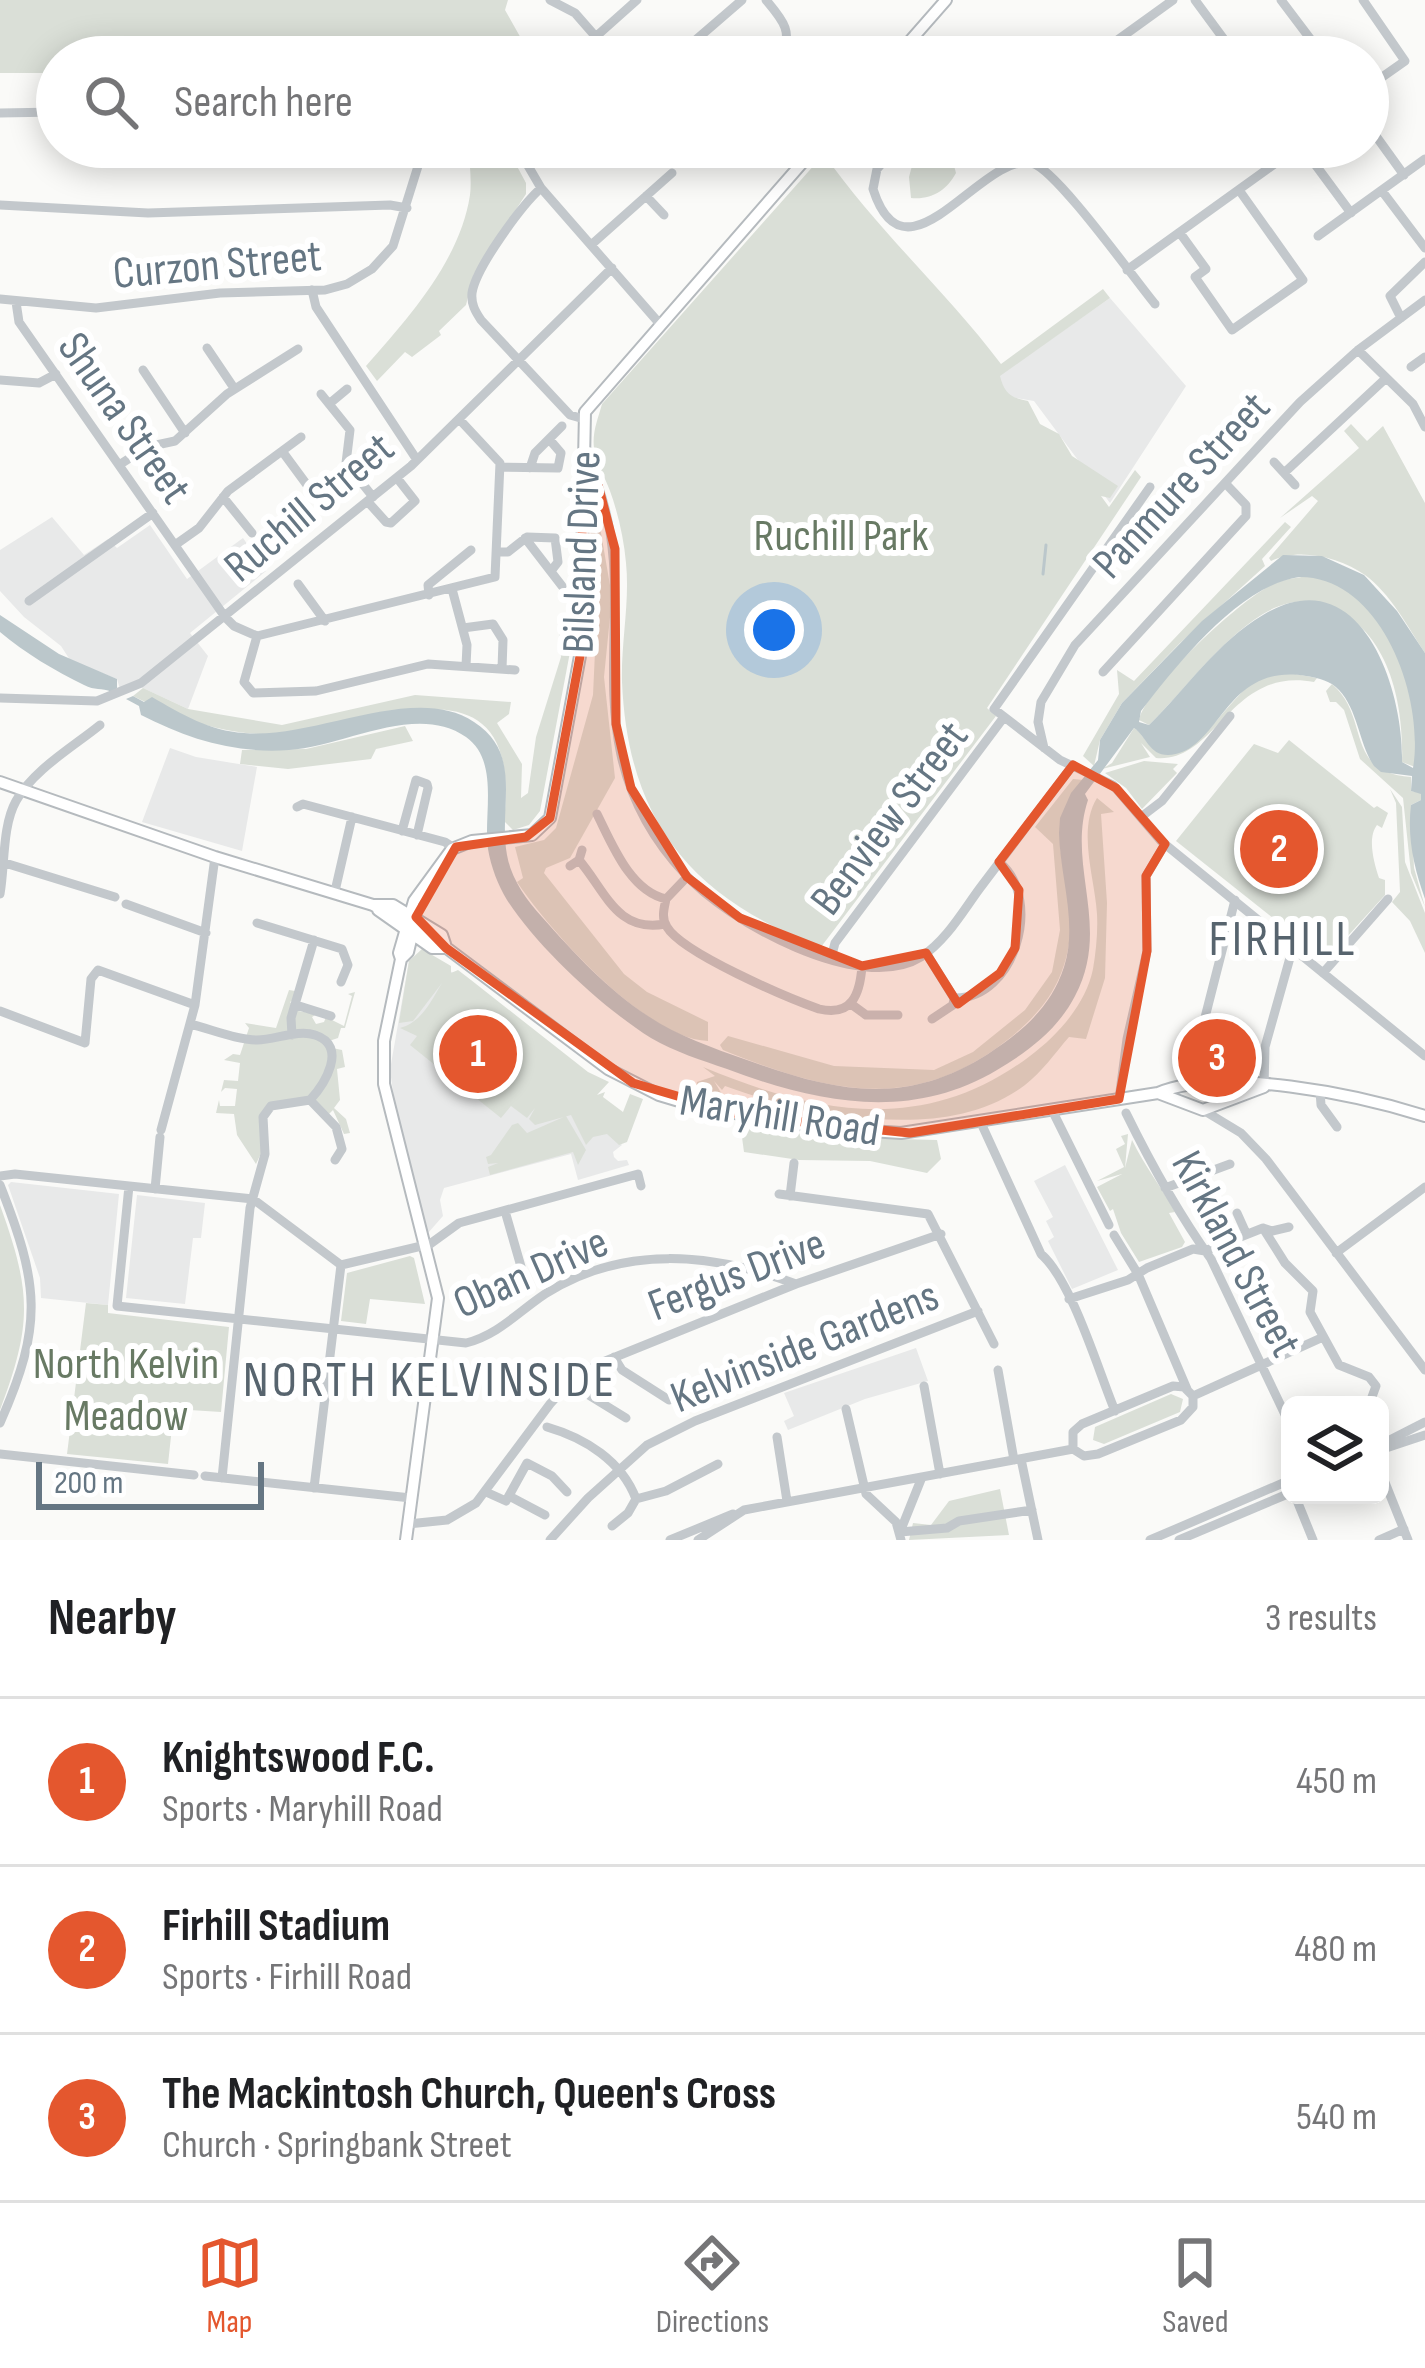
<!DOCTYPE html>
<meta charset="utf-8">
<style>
:root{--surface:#fff;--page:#f6f6f6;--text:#202124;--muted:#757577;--line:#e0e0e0;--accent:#e4572e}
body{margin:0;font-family:"Sofia Sans Condensed",sans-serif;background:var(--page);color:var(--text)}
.controls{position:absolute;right:36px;bottom:36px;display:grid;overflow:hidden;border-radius:18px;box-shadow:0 6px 30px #0003}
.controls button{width:108px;height:108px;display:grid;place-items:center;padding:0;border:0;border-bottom:3px solid var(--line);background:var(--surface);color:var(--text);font:60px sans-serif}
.scale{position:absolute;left:36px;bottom:30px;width:228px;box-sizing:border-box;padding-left:12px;border:6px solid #657683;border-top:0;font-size:33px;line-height:42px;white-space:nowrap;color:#657683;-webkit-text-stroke:9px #fff;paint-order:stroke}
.you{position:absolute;left:774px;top:630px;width:42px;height:42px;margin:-30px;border:9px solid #fff;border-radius:50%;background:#1a73e8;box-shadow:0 0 0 18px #1a73e833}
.badge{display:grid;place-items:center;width:78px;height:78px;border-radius:50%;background:var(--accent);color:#fff;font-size:39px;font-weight:700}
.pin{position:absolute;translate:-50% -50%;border:6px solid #fff;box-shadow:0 3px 12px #0006}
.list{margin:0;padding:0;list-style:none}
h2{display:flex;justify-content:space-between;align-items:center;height:156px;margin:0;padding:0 48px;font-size:51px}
h2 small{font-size:39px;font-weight:400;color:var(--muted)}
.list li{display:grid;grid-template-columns:78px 1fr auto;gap:36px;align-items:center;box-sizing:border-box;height:168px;padding:0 48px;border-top:3px solid var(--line)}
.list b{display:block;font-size:45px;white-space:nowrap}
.list p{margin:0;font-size:39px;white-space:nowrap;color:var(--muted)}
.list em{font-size:39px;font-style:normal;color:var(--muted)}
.icon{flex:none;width:66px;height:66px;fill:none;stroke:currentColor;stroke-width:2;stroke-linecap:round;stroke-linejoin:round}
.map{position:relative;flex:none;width:1425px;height:1540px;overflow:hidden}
.search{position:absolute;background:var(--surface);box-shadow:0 6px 30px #0003;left:36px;right:36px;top:36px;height:132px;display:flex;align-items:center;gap:30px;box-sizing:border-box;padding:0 42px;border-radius:66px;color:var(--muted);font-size:45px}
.sheet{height:660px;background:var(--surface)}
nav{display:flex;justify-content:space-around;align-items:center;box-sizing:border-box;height:168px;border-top:3px solid var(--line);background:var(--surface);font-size:33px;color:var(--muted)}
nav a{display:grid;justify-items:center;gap:6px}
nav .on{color:var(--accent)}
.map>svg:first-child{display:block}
.built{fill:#e8e9e9}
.green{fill:#dadfd7}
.water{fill:#bbc7cb;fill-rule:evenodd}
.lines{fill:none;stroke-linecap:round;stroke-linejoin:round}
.stream{stroke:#bbc7cb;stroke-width:3}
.major-casing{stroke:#b5babe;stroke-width:14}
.minor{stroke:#c3c8cc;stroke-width:9}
.major{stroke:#fff;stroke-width:10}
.marked{fill:#e4572e;fill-opacity:0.2;stroke:#e4572e;stroke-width:9;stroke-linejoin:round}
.labels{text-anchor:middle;stroke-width:12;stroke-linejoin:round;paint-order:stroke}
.street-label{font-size:45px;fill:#657683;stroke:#fff}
.park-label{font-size:45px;fill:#687a64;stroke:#fff}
.quarter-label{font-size:51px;letter-spacing:3px;fill:#57646e;stroke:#fff}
</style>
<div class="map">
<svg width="1425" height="1540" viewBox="0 0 1425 1540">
<rect width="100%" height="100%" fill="#fafaf8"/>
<path class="built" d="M1110 298 1186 386 1110 503 1034 401 992 394 959 329 1000 375Z
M52 517 84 555 108 539 117 548 150 525 187 579 243 538 266 571 190 633 208 656 188 709 132 683 120 689 117 679 70 660 61 646 24 617 0 591V550Z
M170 748 196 757 257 767 242 851 142 822Z
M421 952 484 993 589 1074 573 1094 622 1145 613 1152 614 1157 618 1161 627 1160 629 1165 578 1180 571 1154 444 1188 440 1200 443 1216 428 1233 396 1114 390 1070 409 961Z
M1065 1165 1118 1270 1072 1289 1048 1241 1054 1237 1046 1221 1053 1217 1034 1181Z
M11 1182 119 1194 108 1305 41 1298 40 1278 8 1185Z
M137 1195 205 1203 201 1238H193L185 1304 126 1298Z
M916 1348 928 1381 865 1399 788 1430 784 1421 794 1416 784 1393Z"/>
<path class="green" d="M0 0H508L505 10 527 49 519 57H57V73H0Z
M469 147 511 155 526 183V194L474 274 466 305 439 331 441 335 412 357 405 352 377 381 366 366C408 318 460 261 470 195 472 180 469 162 469 147Z
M917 147H957L952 158 956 173C947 190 932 200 911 198L909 177Z
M824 154C876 229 946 291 1001 364L1103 289 1110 298 1000 376C1004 393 1011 398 1028 401L1040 424 1059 434 1072 456 1118 486 1110 498 1101 496 1109 507 1135 470 1141 477 987 708 996 716 821 947C691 898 628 821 622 682 621 642 630 602 626 563 624 539 618 513 610 491 605 477 596 463 594 448 592 432 598 419 602 404Z
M1351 424 1367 441 1383 426 1425 503V653C1408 627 1390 593 1365 575 1340 557 1298 547 1271 561L1269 558 1318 501 1312 496 1280 518 1359 448 1344 431Z
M595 498 612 597 604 677 615 778 570 858 546 868 544 873 624 974 647 992 708 1022V1041C646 1039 550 931 517 882L523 878 515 847 544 840 556 828 593 695 597 609 588 500Z
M1285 522 1291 527 1262 559 1265 566 1180 643 1122 703 1100 740 1094 766 1083 756 1119 694 1117 670 1134 681Z
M1308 576C1391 582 1425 695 1415 767L1402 762C1404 703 1389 627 1325 605 1302 598 1283 602 1263 614 1217 643 1187 688 1149 725L1139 720C1147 686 1238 602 1271 585 1283 579 1295 578 1308 576Z
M559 633H570V652L540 811 529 825 513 830 504 821C524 643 368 730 275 734 227 736 176 718 133 696L143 688 188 709 282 725 415 695 511 702 509 714 497 723 522 764 521 798 528 793 536 737 561 657Z
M1290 673 1317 678 1314 682C1230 666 1217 763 1156 758L1141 743 1150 757 1102 769 1112 763 1134 728C1145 735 1146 747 1160 752 1193 764 1229 698 1254 682 1265 675 1278 674 1290 673Z
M1332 684C1371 717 1343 772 1411 777V791L1421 793V800L1411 805 1414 868 1425 907 1411 873 1403 798 1360 759 1344 710 1336 702H1330L1326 691Z
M405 726 413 741 376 749 371 759 288 769 240 764 242 750 306 749Z
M1289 740 1374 808 1377 806 1388 813 1382 828 1377 825C1367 838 1374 863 1379 878L1385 880V895L1326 960 1176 841 1254 744 1278 753Z
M1144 761 1178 764 1173 769 1177 773 1142 809 1126 788 1105 773Z
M1073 779 1084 780C1036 834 1076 876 1070 936 1065 983 1042 1013 1006 1041 911 1115 825 1091 723 1050L720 1045 728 1036 834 1066 934 1070 973 1052 1025 1010 1052 972 1060 930 1053 844 1035 827Z
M1390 789 1402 807 1405 862 1425 913V953L1410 921 1392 902 1400 892 1396 803Z
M1097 798 1114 812 1101 814 1107 903 1105 978 1086 1039 1069 1037C1055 1053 1042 1072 1025 1085 957 1136 863 1119 784 1108L782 1104C763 1099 744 1093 725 1086L722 1090 714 1081 726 1101 696 1095 697 1082 715 1076 703 1067C816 1114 924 1136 1030 1056 1058 1035 1086 1004 1093 969 1096 951 1098 932 1097 914 1095 879 1077 830 1097 798Z
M422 949 451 966V973L458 970 471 980 588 1072 609 1082 597 1095 605 1092 603 1097 623 1112 630 1094 643 1099 627 1142 619 1145 607 1134 593 1137 586 1145 571 1115 535 1125 529 1119 535 1108 527 1118 511 1106 501 1118 410 1045 417 1036 400 1028C422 1022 431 1001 442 983L413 1021 399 1023 409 961Z
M289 990 295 991 294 1000 290 1002 298 1011 317 1014 312 1017 316 1024 324 1022 326 1017 344 1026 352 996 348 994 355 992 345 1028H341L338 1038 329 1041 332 1048 342 1050 345 1067 337 1069 340 1100 334 1108 346 1119 350 1133 344 1134 333 1110 329 1114 309 1099 265 1107 263 1149 256 1164 237 1135 234 1114 216 1113 219 1100 220 1106H235L237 1089 225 1088 221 1092 224 1080 238 1081 240 1063 224 1060 233 1054 240 1055 249 1028 245 1023 276 1028Z
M566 1116 586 1150 578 1165 573 1152 490 1175 488 1167 498 1163 488 1164 486 1157 491 1155 512 1125 518 1123 527 1133Z
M747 1126 822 1137 937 1140 941 1159 927 1173 870 1161 799 1160 744 1152 741 1130Z
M1128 1134 1125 1168 1132 1140C1145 1167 1161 1186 1175 1212L1169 1213 1185 1242 1182 1247 1139 1262 1121 1233 1113 1209 1110 1211 1097 1187 1122 1174 1097 1181 1124 1167 1116 1149 1125 1144 1121 1136Z
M0 1205C31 1291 33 1323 0 1410Z
M410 1256 414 1258 425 1304 370 1299 366 1324 341 1321 347 1273Z
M86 1303 108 1305V1313L229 1327 221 1412 174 1409 168 1464 67 1454Z
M1171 1394 1183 1399 1180 1412 1104 1444 1093 1440 1095 1427Z
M1000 1489 1009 1535 909 1540 913 1523 931 1525 949 1501Z"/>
<path class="water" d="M1283 555 1322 556 1364 575 1397 611 1425 653V899C1414 868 1407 838 1411 805L1421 800V794L1411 791 1412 776 1381 772 1374 766C1359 744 1358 710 1339 690 1331 681 1319 678 1306 676 1223 662 1220 754 1168 755 1149 755 1146 736 1134 728L1085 794 1088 800C1066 866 1112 926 1075 996 1058 1029 1029 1051 997 1070 910 1122 817 1103 727 1069 701 1060 675 1052 651 1038 603 1008 538 948 507 900 498 885 491 867 488 849 483 815 500 761 466 737 416 702 343 747 289 750 235 754 188 739 141 715L139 706 126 699 133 696 144 702 152 697C181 714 210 731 244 733 314 740 414 682 474 722 524 754 498 807 507 855 511 878 526 900 542 917 573 952 608 990 648 1016 678 1036 713 1048 747 1060 835 1092 905 1107 988 1054 1023 1031 1051 1007 1064 967 1078 924 1060 877 1059 833L1060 818 1071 793 1098 760 1100 740 1122 703 1202 621ZM1299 577C1381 576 1425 697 1413 768L1402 762C1404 688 1360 556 1263 615 1217 642 1187 688 1149 725L1139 722 1141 711C1177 665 1238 586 1299 577Z
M0 615 59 654 117 679V688L112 692C101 687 95 691 84 685 55 671 25 653 0 632Z"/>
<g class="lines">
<path class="stream" d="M1043 574 1046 545"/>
<defs>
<path id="major" d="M896 57 946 0
M0 782 215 857 373 905H393L442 935 445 944
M373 905 432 937 608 1069 659 1095 699 1107 823 1128 901 1133 1158 1093C1221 1066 1359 1095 1425 1116
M378 910 432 948H443
M401 959 408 952 414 927
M1158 1093 1203 1110 1264 1087
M406 1540 438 1298 384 1084V1041L401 959 399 953 414 901 452 849 472 841 532 835 550 818 580 656 585 412 816 147"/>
</defs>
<use href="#major" class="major-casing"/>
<path class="minor" d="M550 0 575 13 596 37
M766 0C782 19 795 33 780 57
M1195 0 1237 57
M1281 0 1324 57
M1363 0 1405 61 1368 87
M573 57 637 0
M676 57 742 0
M1094 57 1173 0
M0 113 57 112
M1368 125 1404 175
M521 147 520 152 541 188 659 323
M703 147 716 161
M896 147 877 169 873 189C906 292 982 151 1032 163 1056 169 1135 280 1155 304
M1003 147 1009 165
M1306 152 1351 213
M684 156 694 147
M541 188C522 205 476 267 472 293 471 304 475 311 481 320L570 415 584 419
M1382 191 1425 248
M646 196 664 215
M0 205 148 213 390 205 407 208
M1180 233 1206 269 1195 277 1232 330 1303 280 1239 190
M1318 236 1425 159
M591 245 672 173
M1127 270 1298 147
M312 290 316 307 417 460
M0 299 96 308 220 293 325 290 347 284 372 269 393 246 424 147
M16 302 19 322 225 617 234 626 257 636 495 577 500 463 459 419
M1401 318 1390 296 1425 262
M207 348 234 388
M1358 350 1413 404 1425 427
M1411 367 1425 357
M143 370 185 433
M0 380 39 383 56 374
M321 394 350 430 346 463 373 497
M329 404 347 389
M282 451 310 489
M1274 462 1295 485
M119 465 147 447 175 441 227 394 298 349
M500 467 558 468 561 453 549 439
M530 468 535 453 562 426
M1284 473 1384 380
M583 478H592L598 485C631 577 601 664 621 755 631 800 653 840 685 874 727 921 860 995 921 957 946 941 963 911 980 888 1011 847 1042 806 1073 765
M1150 487 994 709 1060 760 1113 785 1161 841 1425 1056
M223 497 252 533
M368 502 386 522 391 523 415 501 397 478
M525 538 562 586
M175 545 199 528 228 491 301 437
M498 552H508L527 537 555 538 558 562 551 571
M298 584 325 621
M452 589 467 645 466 666
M429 595 428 585 471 550
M29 601 153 513
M463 628 493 624 503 640 502 669
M257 636 244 682 253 693 316 691 428 664 515 670
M1103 672 1246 516V505L1225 483
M0 698 97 701 141 683 411 466 612 268
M1044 748 1038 722 1041 702 1075 645 1300 402 1358 350 1425 300
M297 807 303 804 445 842 454 848
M597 814C612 844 630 891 666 899L687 877
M1141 817 1162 801 1230 716
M402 831 416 780 427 784 428 788 417 835
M579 860C606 892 617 933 665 924
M5 863 115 897
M570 866 579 860 582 850
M335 891 352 817
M0 894C5 866 2 826 16 801 33 770 73 747 100 725
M666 899C664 909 661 918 667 927 682 953 788 998 819 1009 852 1017 860 994 862 966
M126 904 206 933
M257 923 342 949 348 965 341 982
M926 953 954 998
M831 958 835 943 1004 717
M1323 973 1388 899
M954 998C1015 1000 1044 898 999 862
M851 1004 866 1015H898
M296 1005 331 1016
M0 1011 85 1043 91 979 98 970 195 1005
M932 1019 953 1005 954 998
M190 1024C211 1029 236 1040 257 1040 275 1040 298 1029 315 1035 349 1046 324 1085 310 1100L271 1106 263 1117 265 1154 250 1208 222 1478
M292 1035 291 1018 314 940
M1189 1080 1235 900
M1264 1087 1265 1047 1293 947
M1320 1091 1321 1105 1337 1127
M1119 1099 1127 1039 1147 951 1146 876 1165 844
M310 1100 336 1127 342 1149 335 1160
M1052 1110 1109 1225
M1203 1110 1241 1133 1266 1159 1425 1370
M1126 1113C1151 1164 1178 1213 1211 1259L1290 1425
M981 1123 1041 1254C1072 1281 1098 1370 1115 1411
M161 1130 195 1005 215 857
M0 1176 15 1174 253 1199 341 1265 430 1244 459 1223 638 1174 641 1186
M0 1185C39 1284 44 1324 0 1423
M129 1186 117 1306 466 1343C498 1335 518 1312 545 1294 624 1244 712 1253 796 1284
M1165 1188 1230 1164
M155 1189 160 1137
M779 1194 928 1214 994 1344
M790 1196 794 1163
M505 1211 522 1270
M1237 1213 1246 1233
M1263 1228 1285 1263 1313 1291 1310 1312 1339 1365 1369 1377 1376 1386 1369 1405
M1114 1235 1138 1274 1187 1389
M1336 1253 1425 1187
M1069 1299 1128 1280 1147 1268 1193 1249 1205 1251 1263 1228 1272 1231 1289 1227
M614 1357 622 1370 669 1400
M998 1370 1014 1460
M569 1383 626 1418
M924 1386 940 1474
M1193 1396 1321 1338
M846 1409 866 1494 896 1522 901 1540
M547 1427C585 1438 622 1461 636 1499L628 1513 612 1526
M777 1437 787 1501
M1380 1445 1425 1422
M1073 1449V1432L1082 1424 1173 1386 1184 1387 1193 1396
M1073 1449 1084 1456 1098 1454 1181 1420 1193 1407V1396
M1380 1450 1425 1435
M0 1454 194 1475
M1021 1459 1038 1540
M1380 1470 1408 1540
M205 1476 411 1498
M314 1488 341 1265
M486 1492 506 1501 527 1463 552 1476 567 1492
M509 1496 545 1515
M636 1499 666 1491 718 1464
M1298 1503 1313 1540
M408 1524 447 1520 476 1503 550 1404 569 1383 598 1364 796 1284 941 1234
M900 1532 947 1528 959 1521 1032 1510
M900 1532 922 1477
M550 1540 588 1498 647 1445 695 1421 978 1311
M670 1540 733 1514
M698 1540 744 1510 1073 1449
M1150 1540 1290 1480
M1179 1540 1290 1493
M1379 1540 1404 1529"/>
<use href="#major" class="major"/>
</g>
<path class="marked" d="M583 478 598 485 615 549 616 724 631 788 687 877 740 918 862 966 926 953 958 1004 1000 973 1015 948 1019 890 999 862 1073 765 1116 788 1165 844 1146 876 1147 951 1119 1099 910 1133 745 1116 633 1083 446 948 416 917 456 847 526 837 550 818 580 656Z"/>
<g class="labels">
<g class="street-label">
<text transform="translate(217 263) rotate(-5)" y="16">Curzon Street</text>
<text transform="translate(126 417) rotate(55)" y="16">Shuna Street</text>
<text transform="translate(1180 484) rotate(-47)" y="16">Panmure Street</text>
<text transform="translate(308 506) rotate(-40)" y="16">Ruchill Street</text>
<text transform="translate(580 552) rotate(-88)" y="16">Bilsland Drive</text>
<text transform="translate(888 817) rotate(-53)" y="16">Benview Street</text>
<text transform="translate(780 1114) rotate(9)" y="16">Maryhill Road</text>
<text transform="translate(1238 1253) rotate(62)" y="16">Kirkland Street</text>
<text transform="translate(530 1271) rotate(-24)" y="16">Oban Drive</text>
<text transform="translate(736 1273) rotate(-21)" y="16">Fergus Drive</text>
<text transform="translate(804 1345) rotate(-22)" y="16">Kelvinside Gardens</text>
</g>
<g class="park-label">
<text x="841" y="550">Ruchill Park</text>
<text x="126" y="1378">North Kelvin<tspan x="126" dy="52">Meadow</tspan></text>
</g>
<g class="quarter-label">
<text x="1283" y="955">FIRHILL</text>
<text x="430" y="1396">NORTH KELVINSIDE</text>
</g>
</g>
</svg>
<div class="controls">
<button><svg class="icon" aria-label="layers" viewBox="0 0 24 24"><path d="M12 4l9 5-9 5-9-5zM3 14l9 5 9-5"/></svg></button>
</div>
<div class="scale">200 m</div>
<div class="you"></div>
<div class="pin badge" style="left:478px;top:1054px">1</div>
<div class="pin badge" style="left:1279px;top:849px">2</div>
<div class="pin badge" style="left:1217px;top:1058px">3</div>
<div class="search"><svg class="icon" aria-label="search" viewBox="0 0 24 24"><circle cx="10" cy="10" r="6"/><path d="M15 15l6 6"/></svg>Search here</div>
</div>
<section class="sheet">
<h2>Nearby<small>3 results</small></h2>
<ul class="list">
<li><span class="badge">1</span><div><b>Knightswood F.C.</b><p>Sports · Maryhill Road</p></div><em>450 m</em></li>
<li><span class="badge">2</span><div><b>Firhill Stadium</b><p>Sports · Firhill Road</p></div><em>480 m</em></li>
<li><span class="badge">3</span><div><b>The Mackintosh Church, Queen's Cross</b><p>Church · Springbank Street</p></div><em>540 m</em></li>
</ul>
</section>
<nav>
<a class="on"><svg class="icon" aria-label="map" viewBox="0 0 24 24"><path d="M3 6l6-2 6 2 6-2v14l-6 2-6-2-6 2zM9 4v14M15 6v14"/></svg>Map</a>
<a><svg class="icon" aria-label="directions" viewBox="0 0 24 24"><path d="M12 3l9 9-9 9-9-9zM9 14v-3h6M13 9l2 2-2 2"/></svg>Directions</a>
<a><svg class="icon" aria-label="saved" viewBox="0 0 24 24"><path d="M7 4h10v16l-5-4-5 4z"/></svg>Saved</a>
</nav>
